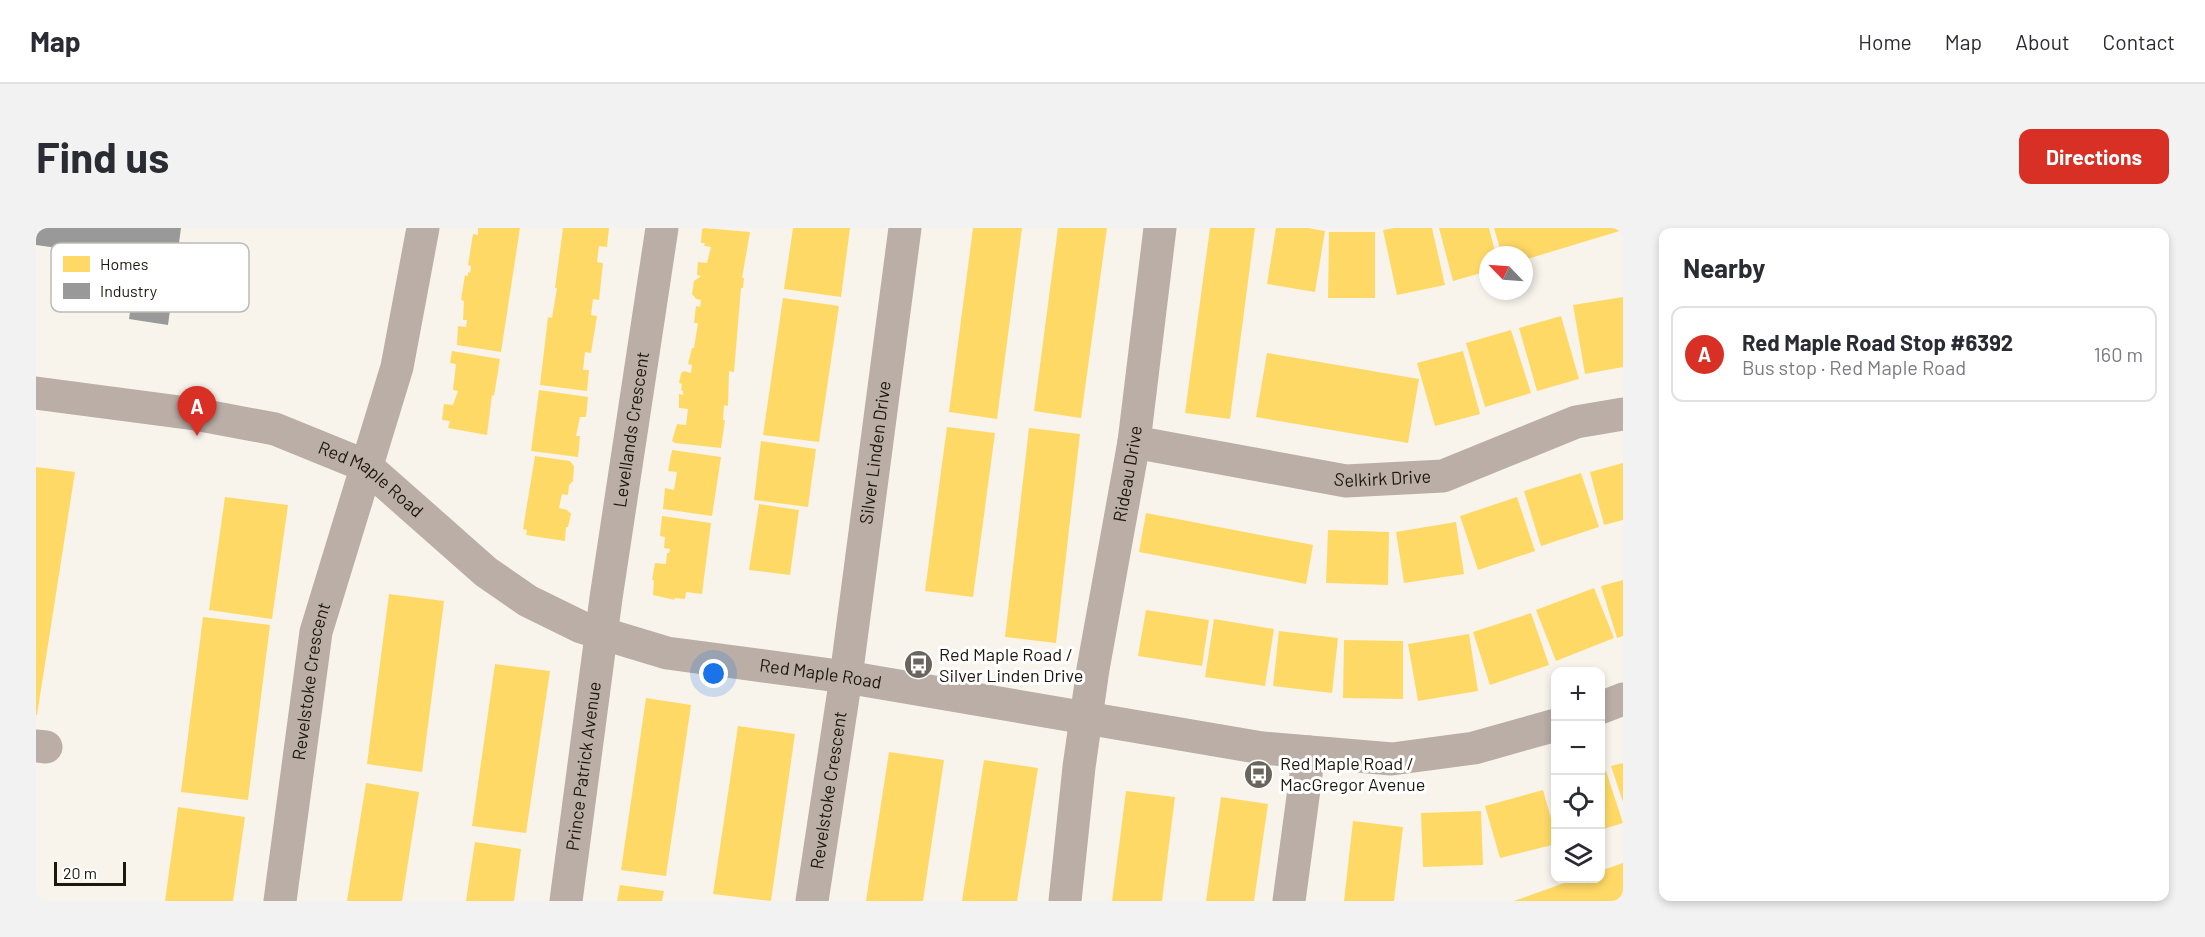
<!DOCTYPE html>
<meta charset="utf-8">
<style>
:root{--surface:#fff;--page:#f2f2f3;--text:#2b2b33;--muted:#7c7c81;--line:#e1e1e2;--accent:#d93025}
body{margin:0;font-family:Barlow,sans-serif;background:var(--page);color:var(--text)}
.controls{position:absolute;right:18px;bottom:18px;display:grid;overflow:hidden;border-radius:12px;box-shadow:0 3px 9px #0003}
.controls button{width:54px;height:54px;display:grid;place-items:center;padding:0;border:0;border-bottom:2px solid var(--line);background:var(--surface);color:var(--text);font:30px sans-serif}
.compass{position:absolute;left:1443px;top:18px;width:54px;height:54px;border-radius:50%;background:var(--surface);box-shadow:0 3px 9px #0003;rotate:295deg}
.scale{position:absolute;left:18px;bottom:15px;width:72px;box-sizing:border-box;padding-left:6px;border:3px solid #1d180e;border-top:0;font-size:16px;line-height:21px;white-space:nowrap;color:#1d180e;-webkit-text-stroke:4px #fff;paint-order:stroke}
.you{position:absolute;left:678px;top:446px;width:21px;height:21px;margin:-15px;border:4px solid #fff;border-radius:50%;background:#1a73e8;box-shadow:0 0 0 9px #1a73e833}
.badge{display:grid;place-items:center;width:39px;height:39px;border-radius:50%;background:var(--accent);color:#fff;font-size:20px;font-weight:700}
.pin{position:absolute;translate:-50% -50px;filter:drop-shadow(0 2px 3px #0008)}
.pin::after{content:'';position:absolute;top:32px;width:21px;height:18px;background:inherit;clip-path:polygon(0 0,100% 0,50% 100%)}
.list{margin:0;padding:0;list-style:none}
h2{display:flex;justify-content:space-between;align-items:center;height:78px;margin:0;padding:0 24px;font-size:26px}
h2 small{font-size:20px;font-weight:400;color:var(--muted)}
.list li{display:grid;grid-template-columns:39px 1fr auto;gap:18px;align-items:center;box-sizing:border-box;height:96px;margin:0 12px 12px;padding:0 12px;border:2px solid var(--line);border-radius:12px}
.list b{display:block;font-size:22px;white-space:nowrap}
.list p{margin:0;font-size:20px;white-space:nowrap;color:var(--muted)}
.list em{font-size:20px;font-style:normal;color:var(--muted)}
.icon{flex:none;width:33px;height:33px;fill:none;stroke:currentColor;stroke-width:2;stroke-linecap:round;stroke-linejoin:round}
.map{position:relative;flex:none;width:1587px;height:673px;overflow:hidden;border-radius:12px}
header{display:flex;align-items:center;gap:36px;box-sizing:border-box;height:84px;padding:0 30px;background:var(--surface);border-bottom:2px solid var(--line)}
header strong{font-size:28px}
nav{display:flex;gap:33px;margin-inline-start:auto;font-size:21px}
.intro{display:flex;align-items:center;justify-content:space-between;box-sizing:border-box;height:144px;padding:0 36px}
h1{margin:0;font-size:42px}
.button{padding:15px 27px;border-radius:12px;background:var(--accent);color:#fff;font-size:21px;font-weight:700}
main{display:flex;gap:36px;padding:0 36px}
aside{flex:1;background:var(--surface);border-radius:12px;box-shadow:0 3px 9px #0003}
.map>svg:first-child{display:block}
.homes{fill:#ffd966}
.industry{fill:#999}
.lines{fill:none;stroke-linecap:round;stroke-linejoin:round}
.minor{stroke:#baaea6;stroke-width:33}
.labels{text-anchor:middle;stroke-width:6;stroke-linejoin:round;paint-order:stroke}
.street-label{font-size:18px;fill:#1d180e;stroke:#fff}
.poi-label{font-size:18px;fill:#1d180e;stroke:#fff;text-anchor:start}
.key{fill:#fff;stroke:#bbbab7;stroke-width:1.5}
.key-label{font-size:16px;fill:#1d180e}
</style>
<header>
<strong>Map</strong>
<nav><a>Home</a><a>Map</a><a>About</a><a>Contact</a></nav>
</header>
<div class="intro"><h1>Find us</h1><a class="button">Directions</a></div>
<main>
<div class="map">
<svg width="1587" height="673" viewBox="0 0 1587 673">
<rect width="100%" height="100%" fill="#f8f4ec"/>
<path class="homes" d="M442 0H484L465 124 421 117 422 98 430 99 431 92H427L428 73 425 72 429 47 432 48V44L434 45 435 38 432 37 437 6 442 7Z
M527 0H573L571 19 563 18 561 34 567 35 563 72 557 71 555 87 561 88 555 125 549 124 547 142H553L551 163 504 157 512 89 516 90 521 60H519Z
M668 0 714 4 706 50H708L707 60H705L698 144 693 143 692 178 688 177 687 192H689L685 220 639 215 636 213 641 196 650 197 652 181 643 180V166L647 167V163L645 162 646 156 643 155 645 145 648 143 655 145 656 137 652 136 656 120H658L662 95H658L660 78 664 79 665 72 660 71 656 66 658 53 665 48 661 47 662 34 671 35 675 19 668 18 669 15H665L666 1Z
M757 0H814L805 69 748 61Z
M937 0H986L961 191 913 184Z
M1022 0H1071L1045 190 998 183Z
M1174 0H1219L1194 191 1149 185Z
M1240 0H1272L1289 3 1279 64 1231 56Z
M1358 0H1396L1409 57 1361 67 1347 2Z
M1403 0H1453L1460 27H1452V43L1417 53Z
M1458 0H1587V2L1488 32V27H1466Z
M1293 4H1339V70H1292Z
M1587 69V139L1549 146 1537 77Z
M747 70 803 78 783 214 727 207Z
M1525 88 1543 151 1501 163 1483 100Z
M1475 102 1495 165 1449 179 1430 115Z
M416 123 464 131 458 168 456 167 451 207 412 200 414 193 406 192 408 176 417 177 422 163 417 162 420 136 414 135Z
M1427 123 1444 186 1399 198 1381 135Z
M1231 125 1383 151 1372 215 1220 189Z
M503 162 552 169 550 189H544L540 208H544L542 229 495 223Z
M911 199 959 205 937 369 889 363Z
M993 200 1044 206 1020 415 969 409Z
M725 213 780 221 772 279 718 272Z
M636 222 685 229 676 288 627 281 629 260 638 262 641 244 632 243Z
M499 228 534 233 538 238 537 253 533 257 532 267 526 266 523 280 531 282 535 286 532 299H530L529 313 490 307 491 302 487 301Z
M1587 235V292L1568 297 1554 244Z
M0 239 39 244 1 487H0Z
M1545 245 1563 299 1505 318 1488 263Z
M189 269 252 277 236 391 173 382Z
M1481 269 1499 323 1442 342 1424 288Z
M723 276 763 282 754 347 713 342Z
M1110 285 1277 317 1270 356 1103 324Z
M626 288 675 295 666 366 650 364 649 371 638 370 639 372 617 367 618 352H616L619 335 630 336 631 325H633L634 321 628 320 629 309 624 308Z
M1420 294 1428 346 1368 355 1360 304Z
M1292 302 1353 304 1352 357 1290 355Z
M1587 352V408L1581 410 1565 358Z
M1558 360 1578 410 1520 433 1500 382Z
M353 366 408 373 386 544 331 536Z
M1110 382 1173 392 1166 438 1102 428Z
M1495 385 1513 437 1454 457 1437 404Z
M167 389 234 397 212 572 145 564Z
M1178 391 1238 401 1229 458 1169 449Z
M1243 403 1302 410 1296 465 1237 458Z
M1433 406 1442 463 1382 473 1372 416Z
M1308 412 1367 413V471L1307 470Z
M459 436 514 443 490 605 436 598Z
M610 470 655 477 630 648 585 642Z
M702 498 759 506 735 673 677 666Z
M853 524 908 532 887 673H830Z
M948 532 1002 540 981 673H926Z
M1587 535V574L1575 538Z
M1570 543 1587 595 1564 602V544Z
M330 555 383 564 366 673H311Z
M1507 562 1520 608V616L1464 630 1449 578Z
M1090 563 1139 569 1126 673H1076Z
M1185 569 1232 576 1218 673H1170Z
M142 579 209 589 197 673H129Z
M1445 583 1447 637 1387 639 1385 585Z
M1317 593 1367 599 1358 673H1308Z
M439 614 485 621 478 673H430Z
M1587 635V673H1478L1542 650H1564V643Z
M584 657 628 663 626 673H581Z"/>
<path class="industry" d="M0 0H145L132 97 93 91 101 31 0 17Z"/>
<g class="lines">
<g class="minor">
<path id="s1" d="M0 165 159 186 239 201 330 238 450 344 492 373 545 399 631 425 810 449 1226 520 1356 531 1438 520 1520 497"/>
<path id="s2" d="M1098 214 1310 253 1407 248 1540 194 1587 186"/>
<path d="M1564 480 1587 471"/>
<path d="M0 518 10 519"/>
<path id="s3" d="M244 673 280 404 361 139 387 0"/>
<path id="s4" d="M530 673 570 370 626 0"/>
<path id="s5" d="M776 673 810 449 869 0"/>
<path id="s6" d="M1029 673 1043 539 1057 441 1098 214 1124 0"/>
<path d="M1253 673 1273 524"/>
</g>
</g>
<defs>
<symbol id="bus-disc" viewBox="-11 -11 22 22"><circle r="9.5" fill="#6a655c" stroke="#fff"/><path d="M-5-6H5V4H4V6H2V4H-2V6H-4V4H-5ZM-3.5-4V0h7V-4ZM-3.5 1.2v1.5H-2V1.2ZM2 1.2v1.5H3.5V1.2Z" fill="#fff"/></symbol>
</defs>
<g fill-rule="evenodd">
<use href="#bus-disc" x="866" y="420" width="33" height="33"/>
<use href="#bus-disc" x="1206" y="530" width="33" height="33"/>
</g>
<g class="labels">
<g class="street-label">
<text dy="6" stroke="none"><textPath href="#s4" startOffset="476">Levellands Crescent</textPath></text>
<text dy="6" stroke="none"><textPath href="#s5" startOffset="453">Silver Linden Drive</textPath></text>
<text dy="6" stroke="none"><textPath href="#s6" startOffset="432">Rideau Drive</textPath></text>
<text dy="6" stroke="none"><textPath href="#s2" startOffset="252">Selkirk Drive</textPath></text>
<text dy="6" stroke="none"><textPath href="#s1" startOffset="351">Red Maple Road</textPath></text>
<text dy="6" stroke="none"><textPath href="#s1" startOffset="855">Red Maple Road</textPath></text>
<text dy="6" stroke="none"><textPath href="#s3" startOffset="222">Revelstoke Crescent</textPath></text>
<text dy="6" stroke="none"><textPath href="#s4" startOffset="136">Prince Patrick Avenue</textPath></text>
<text dy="6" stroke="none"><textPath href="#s5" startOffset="112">Revelstoke Crescent</textPath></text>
</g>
<g class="poi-label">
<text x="903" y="433">Red Maple Road /<tspan x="903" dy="21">Silver Linden Drive</tspan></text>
<text x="1244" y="542">Red Maple Road /<tspan x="1244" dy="21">MacGregor Avenue</tspan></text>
</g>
</g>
<rect x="15" y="15" width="198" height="69" rx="9" class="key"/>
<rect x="27" y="28" width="27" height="16" fill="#ffd966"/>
<rect x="27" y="55" width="27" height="16" fill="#999"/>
<g class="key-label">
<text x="64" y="42">Homes</text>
<text x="64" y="69">Industry</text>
</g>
</svg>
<div class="controls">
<button>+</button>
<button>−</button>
<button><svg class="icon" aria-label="locate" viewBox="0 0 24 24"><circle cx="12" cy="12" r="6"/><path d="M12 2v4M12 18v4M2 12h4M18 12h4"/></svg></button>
<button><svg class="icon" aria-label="layers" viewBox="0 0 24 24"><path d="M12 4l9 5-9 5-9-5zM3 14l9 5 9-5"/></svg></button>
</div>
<svg class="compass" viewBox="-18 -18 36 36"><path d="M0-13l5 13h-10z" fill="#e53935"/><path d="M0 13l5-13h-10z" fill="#7c7c81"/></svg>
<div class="scale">20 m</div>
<div class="you"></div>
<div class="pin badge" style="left:161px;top:208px">A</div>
</div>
<aside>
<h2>Nearby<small></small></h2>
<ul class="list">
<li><span class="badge">A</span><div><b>Red Maple Road Stop #6392</b><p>Bus stop · Red Maple Road</p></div><em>160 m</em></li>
</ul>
</aside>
</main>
